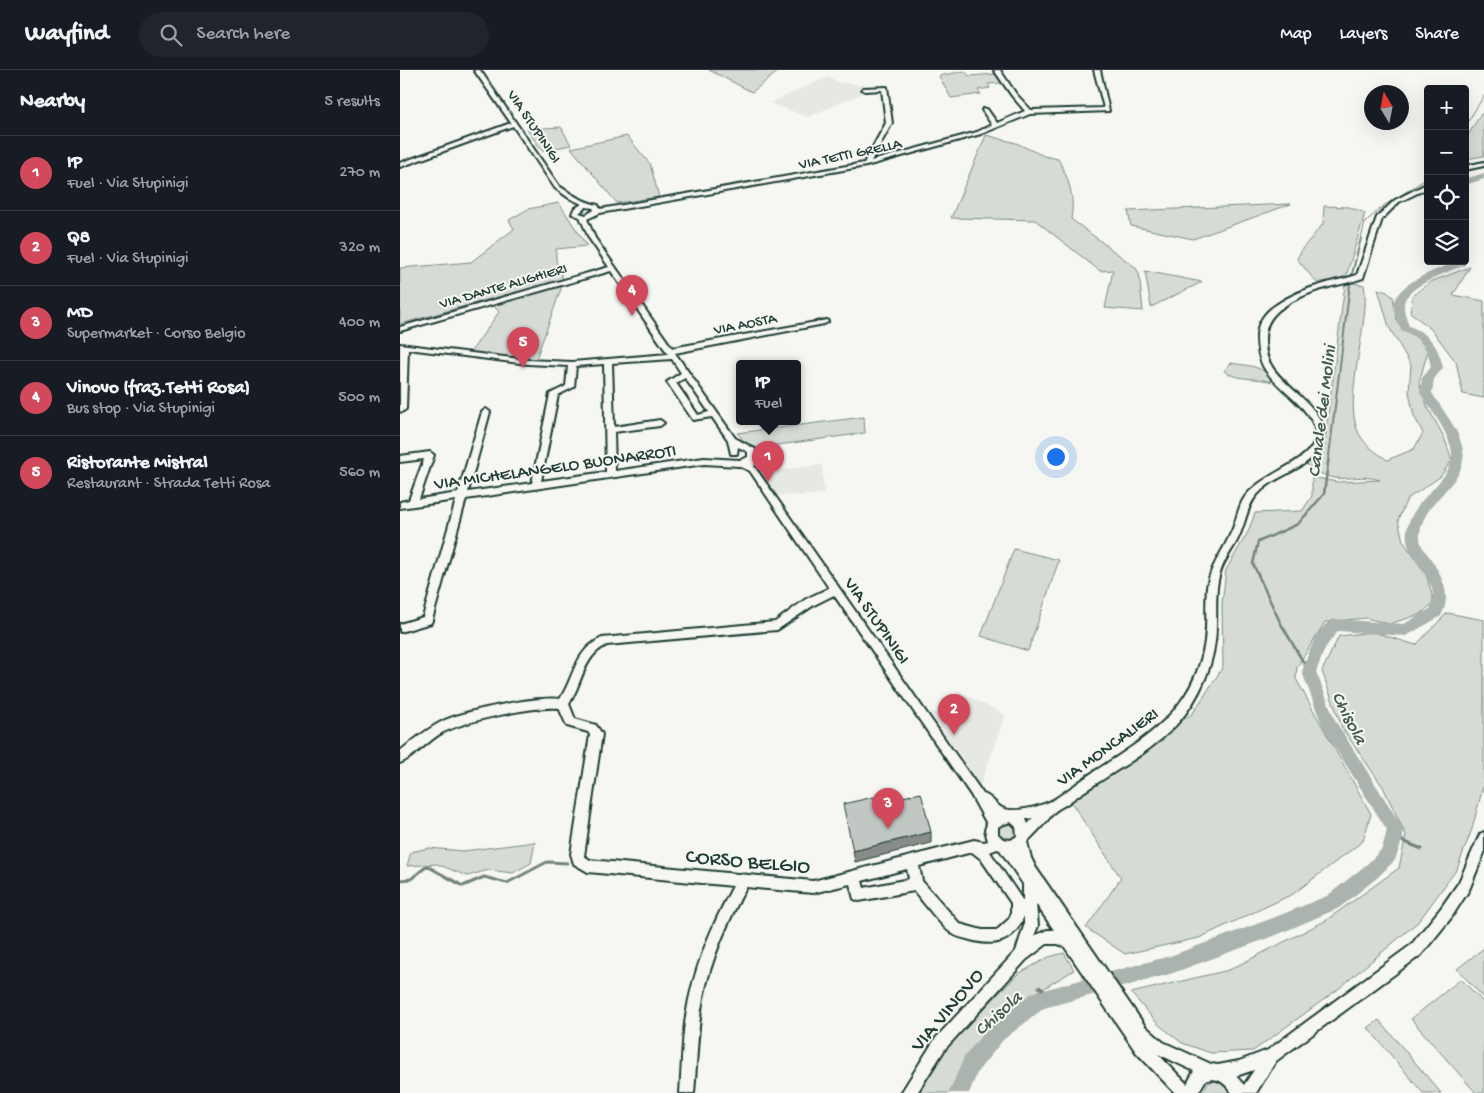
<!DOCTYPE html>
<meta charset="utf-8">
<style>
:root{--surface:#171b24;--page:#20242c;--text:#f1f3f6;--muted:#9ea1a6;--line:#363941;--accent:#d1495b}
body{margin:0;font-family:"Gochi Hand",sans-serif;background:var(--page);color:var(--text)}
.controls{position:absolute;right:15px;top:15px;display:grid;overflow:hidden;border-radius:5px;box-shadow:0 5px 20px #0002}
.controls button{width:45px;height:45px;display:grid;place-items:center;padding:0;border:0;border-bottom:1px solid var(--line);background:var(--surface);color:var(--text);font:25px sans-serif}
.compass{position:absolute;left:964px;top:15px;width:45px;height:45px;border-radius:50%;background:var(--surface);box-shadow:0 5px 20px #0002;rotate:350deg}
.you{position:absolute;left:655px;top:386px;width:18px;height:18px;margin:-12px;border:4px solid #fff;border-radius:50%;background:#1a73e8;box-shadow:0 0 0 8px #1a73e833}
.badge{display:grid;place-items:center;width:32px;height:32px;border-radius:50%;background:var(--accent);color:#fff;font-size:16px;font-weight:700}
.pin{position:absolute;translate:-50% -41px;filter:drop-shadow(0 1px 2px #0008)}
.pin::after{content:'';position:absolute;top:26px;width:18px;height:15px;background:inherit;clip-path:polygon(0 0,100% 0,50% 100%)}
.popup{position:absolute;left:336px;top:290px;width:65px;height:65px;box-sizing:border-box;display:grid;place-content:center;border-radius:5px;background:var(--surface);filter:drop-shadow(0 1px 4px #0005);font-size:16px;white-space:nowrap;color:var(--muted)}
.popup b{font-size:19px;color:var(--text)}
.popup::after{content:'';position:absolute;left:50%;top:100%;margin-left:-10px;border:10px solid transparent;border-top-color:var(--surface)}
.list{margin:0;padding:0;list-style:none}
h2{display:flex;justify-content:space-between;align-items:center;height:65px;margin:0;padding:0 20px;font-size:21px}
h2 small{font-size:16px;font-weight:400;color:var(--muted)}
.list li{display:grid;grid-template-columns:32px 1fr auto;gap:15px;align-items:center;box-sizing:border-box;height:75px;padding:0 20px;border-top:1px solid var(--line)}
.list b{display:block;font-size:19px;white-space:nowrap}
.list p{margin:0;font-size:16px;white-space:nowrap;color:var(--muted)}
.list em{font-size:16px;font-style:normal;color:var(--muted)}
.icon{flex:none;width:28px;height:28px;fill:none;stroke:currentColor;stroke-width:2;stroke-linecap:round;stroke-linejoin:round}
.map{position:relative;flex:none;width:1084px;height:1023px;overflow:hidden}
header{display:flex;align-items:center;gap:30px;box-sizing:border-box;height:70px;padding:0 25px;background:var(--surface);border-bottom:1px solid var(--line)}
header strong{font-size:24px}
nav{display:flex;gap:28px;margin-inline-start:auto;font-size:18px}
.search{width:350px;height:45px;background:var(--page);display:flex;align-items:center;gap:12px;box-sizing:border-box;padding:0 18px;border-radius:28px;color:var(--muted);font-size:19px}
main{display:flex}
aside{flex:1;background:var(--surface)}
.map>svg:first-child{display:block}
.built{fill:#e6e8e4}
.green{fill:#d6dbd6;stroke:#7a8c85}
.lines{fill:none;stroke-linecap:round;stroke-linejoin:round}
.stream-far3{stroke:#72847d;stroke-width:1}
.stream-far2{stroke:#72847d;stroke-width:2}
.stream-far1{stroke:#72847d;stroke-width:2.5}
.stream{stroke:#72847d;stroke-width:3}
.river{fill:#aab3ae;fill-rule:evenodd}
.minor-casing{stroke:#1f3d34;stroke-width:4}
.minor{fill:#f6f6f2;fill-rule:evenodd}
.shaded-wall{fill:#878c88;stroke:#1f3d34}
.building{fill:#c1c8c3;stroke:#1f3d34}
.labels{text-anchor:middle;stroke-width:4;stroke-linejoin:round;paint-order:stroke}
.far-street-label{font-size:15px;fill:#1f3d34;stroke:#f6f6f2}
.street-label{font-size:18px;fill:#1f3d34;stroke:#f6f6f2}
.water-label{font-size:19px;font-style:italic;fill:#425a52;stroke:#f6f6f2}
.near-street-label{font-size:21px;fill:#1f3d34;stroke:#f6f6f2}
</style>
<header>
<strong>Wayfind</strong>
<div class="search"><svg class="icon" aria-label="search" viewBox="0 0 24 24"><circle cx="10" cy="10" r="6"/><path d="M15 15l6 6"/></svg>Search here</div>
<nav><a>Map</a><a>Layers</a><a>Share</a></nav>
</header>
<main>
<aside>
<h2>Nearby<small>5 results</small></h2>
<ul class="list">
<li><span class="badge">1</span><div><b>IP</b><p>Fuel · Via Stupinigi</p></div><em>270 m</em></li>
<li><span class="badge">2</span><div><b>Q8</b><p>Fuel · Via Stupinigi</p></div><em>320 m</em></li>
<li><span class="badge">3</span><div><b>MD</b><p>Supermarket · Corso Belgio</p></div><em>400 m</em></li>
<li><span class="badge">4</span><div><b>Vinovo (fraz.Tetti Rosa)</b><p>Bus stop · Via Stupinigi</p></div><em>500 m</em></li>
<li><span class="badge">5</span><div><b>Ristorante Mistral</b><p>Restaurant · Strada Tetti Rosa</p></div><em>560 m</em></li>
</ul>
</aside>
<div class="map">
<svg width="1084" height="1023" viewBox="0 0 1084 1023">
<rect width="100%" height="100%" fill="#f6f6f2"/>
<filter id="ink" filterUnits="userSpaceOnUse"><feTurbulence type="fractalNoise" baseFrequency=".02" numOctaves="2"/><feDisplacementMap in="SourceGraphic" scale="10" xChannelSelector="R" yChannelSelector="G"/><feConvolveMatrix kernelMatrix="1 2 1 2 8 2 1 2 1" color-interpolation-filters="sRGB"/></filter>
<g filter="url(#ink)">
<path class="built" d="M428 7 439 13 466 15 472 19 408 47 370 33Z
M422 395 424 424 375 426 360 402Z
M560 622 605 645 580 716 529 641 541 643Z"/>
<path class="green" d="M309 0H380L352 22Z
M565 1 569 6 597 4 602 13 588 14 590 18 578 20 581 24 551 28 539 6Z
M1081 44 1084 45V86L1065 89V70Z
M161 57 171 75 142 81 127 59Z
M586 65 616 73 644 86 658 89C669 109 675 127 671 149L735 197 739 203 743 241 705 238 713 200 700 201 635 150 551 148Z
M227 66 250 94 259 127 217 133 171 78Z
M159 133 187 176 156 179V191L163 209 0 254V198L71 192 114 159 109 150 128 139Z
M891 134 793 169 731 156 728 141Z
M924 136 949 137 965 143 946 207 917 213 897 189 902 179 923 154Z
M1070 197 1053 225 1084 231V328L1063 324 1056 292 1032 260 1010 242 1013 225 1030 212Z
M745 201 802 212 751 237Z
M953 213 964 215C972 253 937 340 963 370 969 378 979 384 987 390L1014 379 1023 363 1014 346 1009 322 1011 295 989 257 978 219 987 222 993 227 997 251 1003 259 1015 264 1028 280 1019 313 1028 338 1044 367 1052 390 1040 407 1007 429 998 450 1003 471 1026 504 1034 532 1021 544 989 554 966 548 925 552 897 597 896 609 971 744 963 771 893 824 799 868 725 884 686 858 721 808 671 732 793 643 823 597 822 534 826 500 848 462 855 443 902 441 912 426V407L937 412 980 410C960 404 952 410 935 408 925 407 914 400 906 394L923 383 945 214Z
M162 216 136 289 70 283 99 242 93 235Z
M831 293C848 296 865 295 872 312 857 307 837 311 824 301Z
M464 347 465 363 356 378 344 371 337 363Z
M614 479 659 490 628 581 581 566Z
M1047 543 1084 550V713L1072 759 1057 799 1018 852 937 920 853 981 811 983 782 973 758 954 731 923 829 900 925 851 999 798 1006 765 983 717 942 658 922 601 939 566 973 562 1016 575Z
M599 761a9 9 0 1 1 18 0a9 9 0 1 1-18 0Z
M135 772 131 793 113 803 89 800 67 806 37 794 7 796 11 782 29 778 63 781Z
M1084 878V928L1057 899Z
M664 883 674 900 601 944 566 987 550 1023H519L552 971 618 904 649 887Z
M1061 909 1084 933V1023H1076L1011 949Z
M979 950 1041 1023H1023L968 958Z
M812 1011 821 1012 833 1023H803L807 1014Z"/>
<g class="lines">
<path class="stream-far3" d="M1065 56 1084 26
M961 169 965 152 985 135 1028 108"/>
<path class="stream-far2" d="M951 208 961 168
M929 386 950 214"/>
<path class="stream-far1" d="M909 602 880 552 853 494 858 472 898 454 924 424 929 385"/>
<path class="stream" d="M995 768 1022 779
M0 810 11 809 27 796 63 816 84 807 107 813 147 792 167 793
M639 917 652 927"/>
<path class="river" d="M1084 103V109L1065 115V109Z
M1065 189V195C1050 201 1007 216 1004 233 1003 241 1007 249 1009 256 1030 264 1039 277 1043 298L1034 309 1032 323C1042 340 1057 356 1062 376 1073 413 1017 431 1020 469 1021 476 1025 481 1029 486 1041 505 1053 524 1041 546L1006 566 938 561 925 578 916 602 936 652 1003 758V768L995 790 978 807 939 838 874 866 770 904 644 938 603 970 578 1001 569 1023H549L564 987 589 956 632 923 770 886 873 848 927 826 966 795 982 779 987 760 924 660 902 602C907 587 917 555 934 549L1004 554 1030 539 1033 525 1032 518C1026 502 1009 486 1007 470 1002 430 1060 412 1051 377 1045 357 1031 340 1020 323L1022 308 1031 297C1028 277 1020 268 1001 260L993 235C999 210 1037 201 1057 191H1065Z"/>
<defs>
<path id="minor" d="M74 0H80L159 116C171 124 183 132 198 135L200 139 464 93 486 53 482 20 465 21 462 19 463 18 487 17 492 53 471 91 577 62 592 55 582 40 583 39H587L597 53 625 41 612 26 594 0H600L616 24 631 40 704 38 694 0H700L709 41 630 44 581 64 466 96 200 143 187 149 195 168 272 278 427 250 428 252 424 254 275 283 335 368 355 379 357 393 354 396 583 724C591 726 595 734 602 738 615 744 643 736 655 729 670 719 684 708 698 699 748 667 792 640 804 577 808 557 805 537 807 517 810 497 822 483 830 465 836 454 837 441 843 430 858 404 907 395 915 370 922 342 874 319 863 296 858 286 857 277 857 266 857 253 865 242 876 235 889 226 908 218 924 214 935 210 946 209 957 205L977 147 995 130 1028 113V118L999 132 982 149 963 208C952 212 940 214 929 217 913 221 896 228 883 237 871 245 865 255 865 269 865 279 866 287 871 295 883 318 934 343 922 372 911 401 875 403 857 425 847 436 846 451 840 464 836 475 828 484 823 495 814 514 817 535 816 556 816 591 800 629 776 655 747 686 706 705 672 730 667 735 658 738 653 743 650 747 647 751 643 755 638 761 632 766 627 772L631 788 636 798 745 956 763 972 811 994 818 995 839 991 868 980 1011 875 1041 838 1059 812 1080 764 1084 762V783L1069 820 1051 848 1021 885 876 991 856 1023H832C825 1013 817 1006 805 1011L798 1023H775L736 982 664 876 658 874H647L626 890 545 979 517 1023H501L535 969 616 881 624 856V846C613 874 594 877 567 869 563 868 557 867 553 864 543 859 522 830 514 821L459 831 454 829 450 814 413 823 346 817C328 852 311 888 303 928 297 959 297 991 294 1023H280C282 997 282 971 286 946 293 900 311 857 333 816L188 802 174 794 171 784 190 665 188 662 167 656 159 638C134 636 62 651 40 664 27 672 13 688 0 693V681C14 670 28 658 45 650 68 640 136 626 160 629 175 606 174 581 202 568L375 552 406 529 429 518 350 401 339 396 304 394 66 429 32 550 31 553 0 562V554L23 547 56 430 0 438V432L9 430 24 389 0 392V386L30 382 34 385 19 429 58 423 82 342 86 339 90 342 68 422 132 413 150 324 166 316 168 296 128 294 8 279 6 339 2 342 0 341V274L128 290 172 292 268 284 211 201 0 261V257L209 197 189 168 180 147 172 144 174 139 182 134 169 128 155 118 113 56 0 97V93L111 53ZM186 137 193 138 194 140 186 145 179 143ZM272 289 281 303 267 312 293 350 312 347 328 370 331 384H337L338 377 348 382V387L340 390 304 388 215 401 214 362 260 356 264 353 260 350 214 357 212 293ZM204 294 206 402 141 411 158 325 174 317 176 296ZM285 308 309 342 298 345 276 313ZM434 525 571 725 587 754 585 760 588 771 584 772 574 770 413 811 190 790 184 786 202 664 196 655 175 649 169 634C182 614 183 586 207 575L377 560 414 535ZM633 748 628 754 626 749ZM611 752 616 757 617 766 611 770 603 769 598 764V757L601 755ZM597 779 600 780 623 814V831L590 782ZM572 782 581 789 611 833V845L609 849 597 860H582L560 854 522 811 519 796ZM507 799 509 809 464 818 462 811ZM636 834 654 860H647L634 866 638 856ZM758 984 794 1001 787 1014ZM854 1000 844 1015 836 1006Z
M1084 92V96L1065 100V96Z"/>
</defs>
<use href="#minor" class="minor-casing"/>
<use href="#minor" class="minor"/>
</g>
<path class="shaded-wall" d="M531 762V773L455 792 453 781Z"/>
<path class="building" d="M521 723 531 762 453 781 443 734 474 727 476 733Z"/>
</g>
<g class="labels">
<g class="far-street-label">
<text transform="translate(135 56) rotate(56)" y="5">VIA STUPINIGI</text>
<text transform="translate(450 83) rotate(-12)" y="5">VIA TETTI GRELLA</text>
<text transform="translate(103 215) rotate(-16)" y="5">VIA DANTE ALIGHIERI</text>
<text transform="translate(345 253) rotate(-11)" y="5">VIA AOSTA</text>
</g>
<g class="street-label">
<text transform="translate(155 396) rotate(-8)" y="6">VIA MICHELANGELO BUONARROTI</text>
<text transform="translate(478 550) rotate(55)" y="6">VIA STUPINIGI</text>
<text transform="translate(707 676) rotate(-36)" y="6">VIA MONCALIERI</text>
</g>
<g class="water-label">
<text transform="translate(920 341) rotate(-83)" y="7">Canale dei Molini</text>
<text transform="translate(951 647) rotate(63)" y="7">Chisola</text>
<text transform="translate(597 942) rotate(-42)" y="7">Chisola</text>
</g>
<g class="near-street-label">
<text transform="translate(348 790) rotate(5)" y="7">CORSO BELGIO</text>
<text transform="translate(546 939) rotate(-50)" y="7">VIA VINOVO</text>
</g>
</g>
</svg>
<div class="controls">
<button>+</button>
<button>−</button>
<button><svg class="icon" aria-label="locate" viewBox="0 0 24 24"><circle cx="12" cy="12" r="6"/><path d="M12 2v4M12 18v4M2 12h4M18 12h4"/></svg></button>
<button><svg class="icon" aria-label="layers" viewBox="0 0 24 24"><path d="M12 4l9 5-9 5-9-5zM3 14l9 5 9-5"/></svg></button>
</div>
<svg class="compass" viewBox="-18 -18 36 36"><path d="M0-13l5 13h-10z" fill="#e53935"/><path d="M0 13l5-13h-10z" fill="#9ea1a6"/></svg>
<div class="you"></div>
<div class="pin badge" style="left:368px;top:412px">1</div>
<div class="popup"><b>IP</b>Fuel</div>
<div class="pin badge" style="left:554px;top:665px">2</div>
<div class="pin badge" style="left:488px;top:759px">3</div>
<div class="pin badge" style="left:232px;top:246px">4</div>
<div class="pin badge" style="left:123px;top:298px">5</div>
</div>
</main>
